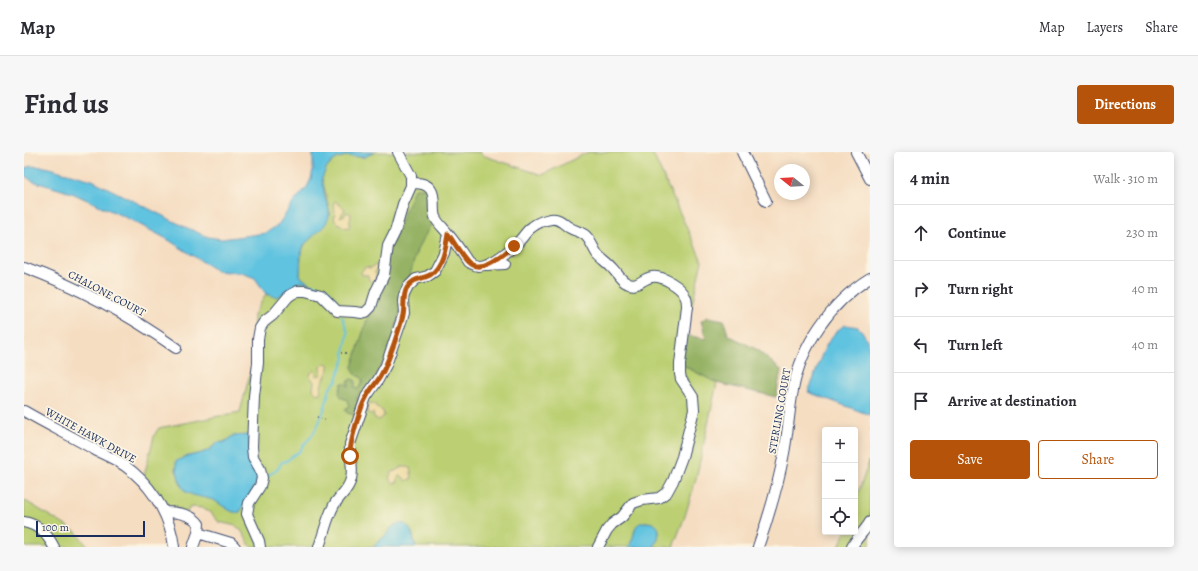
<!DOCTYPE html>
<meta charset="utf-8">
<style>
:root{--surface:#fff;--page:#f7f7f7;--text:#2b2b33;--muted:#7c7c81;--line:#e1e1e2;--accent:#b45309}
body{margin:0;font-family:Alegreya,serif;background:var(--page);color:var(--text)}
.controls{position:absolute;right:12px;bottom:12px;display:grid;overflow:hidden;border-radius:4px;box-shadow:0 2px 10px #0003}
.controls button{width:36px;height:36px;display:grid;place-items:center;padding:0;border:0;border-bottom:1px solid var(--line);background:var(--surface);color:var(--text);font:20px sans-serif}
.compass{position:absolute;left:750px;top:12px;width:36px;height:36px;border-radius:50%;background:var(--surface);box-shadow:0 2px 10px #0003;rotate:288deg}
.scale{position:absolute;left:12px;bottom:10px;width:109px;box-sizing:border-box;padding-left:4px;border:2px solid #1b2f5e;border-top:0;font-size:11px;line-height:14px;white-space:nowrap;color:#1b2f5e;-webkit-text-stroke:3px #fcf5e5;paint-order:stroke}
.stop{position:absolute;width:12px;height:12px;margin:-9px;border:3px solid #b45309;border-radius:50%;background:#fff}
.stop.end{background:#b45309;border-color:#fff;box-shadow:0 1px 4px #0008}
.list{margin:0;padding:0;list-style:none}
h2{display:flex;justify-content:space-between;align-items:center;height:52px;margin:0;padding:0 16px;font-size:17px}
h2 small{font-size:13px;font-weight:400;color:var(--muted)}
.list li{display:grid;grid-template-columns:26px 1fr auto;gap:12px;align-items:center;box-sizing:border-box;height:56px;padding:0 16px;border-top:1px solid var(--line)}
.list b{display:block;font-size:15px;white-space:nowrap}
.list em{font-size:13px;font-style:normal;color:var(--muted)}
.actions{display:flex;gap:8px;padding:12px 16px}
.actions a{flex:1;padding:9px 0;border:1px solid var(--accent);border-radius:4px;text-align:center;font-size:14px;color:var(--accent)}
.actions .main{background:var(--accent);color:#fff}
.icon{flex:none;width:22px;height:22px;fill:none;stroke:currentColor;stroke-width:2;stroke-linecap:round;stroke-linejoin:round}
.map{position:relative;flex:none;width:846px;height:395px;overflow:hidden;border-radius:4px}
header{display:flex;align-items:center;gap:24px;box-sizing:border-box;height:56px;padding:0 20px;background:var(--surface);border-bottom:1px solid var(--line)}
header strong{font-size:19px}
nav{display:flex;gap:22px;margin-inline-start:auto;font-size:14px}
.intro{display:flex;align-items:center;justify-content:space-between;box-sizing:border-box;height:96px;padding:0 24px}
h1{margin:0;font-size:28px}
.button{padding:10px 18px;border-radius:4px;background:var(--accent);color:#fff;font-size:14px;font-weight:700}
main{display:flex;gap:24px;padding:0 24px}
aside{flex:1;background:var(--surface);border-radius:4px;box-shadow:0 2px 10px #0003}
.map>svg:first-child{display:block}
.green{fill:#bcd073;stroke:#6c8068;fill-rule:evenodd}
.forest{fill:#95b265;stroke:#587062}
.sand{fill:#eeda9e;stroke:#84847e}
.water{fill:#61c3e0;stroke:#3e799f}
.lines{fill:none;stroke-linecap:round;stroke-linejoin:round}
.stream{stroke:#61c3e0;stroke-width:2}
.minor-casing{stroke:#3c496d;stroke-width:12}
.path{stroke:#3c496d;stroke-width:1.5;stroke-dasharray:1 3;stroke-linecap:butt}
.minor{stroke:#fff;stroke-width:10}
.route{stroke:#b45309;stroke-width:5}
.labels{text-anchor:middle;stroke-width:3.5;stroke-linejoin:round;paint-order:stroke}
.street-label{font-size:11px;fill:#1b2f5e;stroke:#fcf5e5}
</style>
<header>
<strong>Map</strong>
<nav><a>Map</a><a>Layers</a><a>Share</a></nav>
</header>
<div class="intro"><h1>Find us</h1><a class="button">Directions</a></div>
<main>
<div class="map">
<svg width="846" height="395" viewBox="0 0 846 395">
<rect width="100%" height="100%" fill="#fcf5e5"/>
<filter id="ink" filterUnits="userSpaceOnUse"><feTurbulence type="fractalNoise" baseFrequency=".025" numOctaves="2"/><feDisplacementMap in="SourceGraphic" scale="8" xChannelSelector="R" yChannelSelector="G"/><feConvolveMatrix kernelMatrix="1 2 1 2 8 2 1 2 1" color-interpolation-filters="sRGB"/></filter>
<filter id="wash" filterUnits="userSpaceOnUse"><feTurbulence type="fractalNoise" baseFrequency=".012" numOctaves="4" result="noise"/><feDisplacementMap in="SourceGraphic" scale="16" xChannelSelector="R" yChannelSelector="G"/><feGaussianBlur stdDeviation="0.9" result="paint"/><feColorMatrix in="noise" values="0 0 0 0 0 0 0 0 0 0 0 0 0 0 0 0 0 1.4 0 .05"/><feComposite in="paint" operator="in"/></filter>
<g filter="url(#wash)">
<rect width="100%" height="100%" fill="#f5ddc1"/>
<path class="green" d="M351 0H456L458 3 518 23 564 0H628L678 109 661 183 657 212 666 217 693 231 672 327 661 364 649 395H630C632 391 635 385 635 380 635 372 621 367 615 372 609 376 611 381 609 386 608 389 606 392 605 395H392L388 380 368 375 362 383 349 395H227L217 378 212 374 195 370 187 361 178 356 170 355 165 356 163 361 141 351 132 338 120 324 130 284 132 280 135 276 216 260 228 214 230 163 242 142 247 144C252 143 258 142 263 140 275 132 266 129 285 131L279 127 276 123 277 100 281 92 306 61 298 26 302 17 308 10 314 6 322 4 340 5ZM209 284H224L220 350 218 357 209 360 190 348 162 340 157 334 154 323 151 316 161 305 178 301 185 298 193 291 200 290Z
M846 307V395H815L821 380H831V350Z
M0 348 52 380 64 395H0Z"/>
<path class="forest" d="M393 36H403L410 67 393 98 364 203 341 243 336 241 333 244 334 250 336 254 333 264 323 261 321 257 325 254 323 248 318 246 315 241 318 231H321L325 234 324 229 327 227 331 228V236L334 237 338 231V226L332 223 328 215 365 98 390 37Z
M684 165 700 168 704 183 732 197 757 218 752 245 693 231 666 217 657 212 661 183 682 187 677 169Z"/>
<path class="sand" d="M311 49 321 57 316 65 321 63 323 60 327 62C327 64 325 74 325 76L320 75 311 69 310 65 311 59 309 52Z
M351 113 354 115 351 120 353 124 351 128 348 130 345 128 344 123H338L337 120 341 115 347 116Z
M301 211 305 213V217L298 231 296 241 293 242 289 238 290 230 286 224 287 221 290 218 292 220V224L297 223V215Z
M346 251 351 252 353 256 359 259 360 264 355 268 350 266 349 261 346 262 343 260 344 252Z
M378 315H383L386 316 388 326 382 329 379 325 376 323 374 325V330L370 331 367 329 365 326 367 321Z"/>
<path class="water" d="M289 0H351L340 5 322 4 314 6 308 10 302 17 298 26 301 46 305 57V65L301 73 281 92 277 100 276 123 279 127 287 132 278 130 272 131 262 140 252 145 242 142 231 126 218 121 193 119 143 87 105 67 48 41 8 29 0 23V17L6 14 21 15 68 28 159 74 184 85 198 87 242 81 254 73 269 51 283 35 287 27 289 17Z
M822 173 834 175 838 179 846 194V263L784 240C786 234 790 228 791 222 796 206 805 180 822 173Z
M224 283 235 327 216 360C207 363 197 351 189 348 181 345 165 344 160 338 156 333 151 314 152 309L161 305 178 301 185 298 193 291 200 290 209 284Z
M620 370C639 370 637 382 630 395H605C606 392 608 389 609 385 612 377 610 372 620 370Z
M378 371C389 374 388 386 392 395H349L362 383 370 373Z"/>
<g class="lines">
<path class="stream" d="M287 132 303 137 314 151 316 155
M241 325C248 321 255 319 257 311L264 308 269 303 275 300 281 291 287 285 295 271 300 258 306 236 313 228 315 220 321 206 320 200 324 181 318 164"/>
</g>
</g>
<g filter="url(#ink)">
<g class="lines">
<defs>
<path id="minor" d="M718 0 742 49
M832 0 846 27
M388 31C394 31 403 31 407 38 412 45 408 57 411 65 414 72 420 76 424 82 432 91 438 101 444 110 448 112 451 114 455 114 467 114 488 97 496 88 500 84 503 78 508 75 513 71 521 68 527 67 534 66 538 70 543 74 549 79 557 79 562 84 567 89 569 96 573 102 578 108 584 111 589 117 593 121 596 127 601 130 613 138 618 126 628 125 638 123 657 135 661 144 663 147 663 151 663 155L656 212V222L657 227 669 245 670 258 658 305 649 329 643 340 635 346 618 348 609 351 598 365 588 372 583 378 574 395
M463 113 481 112
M0 115C54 135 104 162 152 196
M0 259C24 273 49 285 73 299 86 305 99 311 110 321 131 339 147 367 150 395
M140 360C151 360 168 362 175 372L174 381 207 391 211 395
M0 370C15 373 23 382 30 395
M169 395 174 381
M236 395 235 389 223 362 225 351 236 334 238 326 236 317 229 305 228 295 230 244 234 211V187L236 176 240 170 249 163 264 145 268 142 274 139H281L297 143 313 159 331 160 338 161 342 160 347 155 352 139 360 123 364 94 371 80 379 52 387 34V24L374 0
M295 395C300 381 303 366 310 353 316 343 324 339 327 327 330 315 325 304 326 292L342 245 354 228 362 213 380 161 379 149 380 143 384 135 392 127 404 124 411 119 420 101 424 82
M734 395C745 364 754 333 760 301 764 281 765 259 769 238 777 193 807 150 846 126
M828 395C832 386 841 379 846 370"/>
</defs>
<use href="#minor" class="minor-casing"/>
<path class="path" d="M317 201H323
M293 265 301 268"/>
<use href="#minor" class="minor"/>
</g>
</g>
<g class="lines" filter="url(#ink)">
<path class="route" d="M326 304C325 293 336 256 342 246 346 237 353 231 357 223 363 213 366 202 370 192 373 182 377 173 379 163 381 153 378 145 383 136 390 125 397 128 406 123 419 115 422 95 424 82 430 90 437 103 444 110 457 123 480 102 490 94"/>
</g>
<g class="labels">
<g class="street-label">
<text transform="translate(83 141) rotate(28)" y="4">CHALONE COURT</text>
<text transform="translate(755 259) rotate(-80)" y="4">STERLING COURT</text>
<text transform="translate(67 283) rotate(29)" y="4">WHITE HAWK DRIVE</text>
</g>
</g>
</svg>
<div class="controls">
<button>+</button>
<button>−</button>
<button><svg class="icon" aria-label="locate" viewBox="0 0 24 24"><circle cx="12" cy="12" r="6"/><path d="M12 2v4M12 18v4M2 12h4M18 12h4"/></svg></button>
</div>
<svg class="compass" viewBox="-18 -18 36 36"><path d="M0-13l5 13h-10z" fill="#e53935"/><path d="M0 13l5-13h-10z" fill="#7c7c81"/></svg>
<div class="scale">100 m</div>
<div class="stop" style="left:326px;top:304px"></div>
<div class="stop end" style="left:490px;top:94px"></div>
</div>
<aside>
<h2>4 min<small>Walk · 310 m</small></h2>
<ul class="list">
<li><svg class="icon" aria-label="ahead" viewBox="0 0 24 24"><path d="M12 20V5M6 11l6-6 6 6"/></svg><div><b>Continue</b></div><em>230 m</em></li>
<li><svg class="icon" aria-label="right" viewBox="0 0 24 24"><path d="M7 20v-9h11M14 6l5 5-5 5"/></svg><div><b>Turn right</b></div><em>40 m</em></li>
<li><svg class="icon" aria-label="left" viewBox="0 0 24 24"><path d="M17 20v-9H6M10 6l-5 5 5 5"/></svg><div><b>Turn left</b></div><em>40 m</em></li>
<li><svg class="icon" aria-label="arrive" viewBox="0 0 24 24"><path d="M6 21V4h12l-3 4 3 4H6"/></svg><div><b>Arrive at destination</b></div></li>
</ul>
<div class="actions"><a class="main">Save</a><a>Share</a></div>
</aside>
</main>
